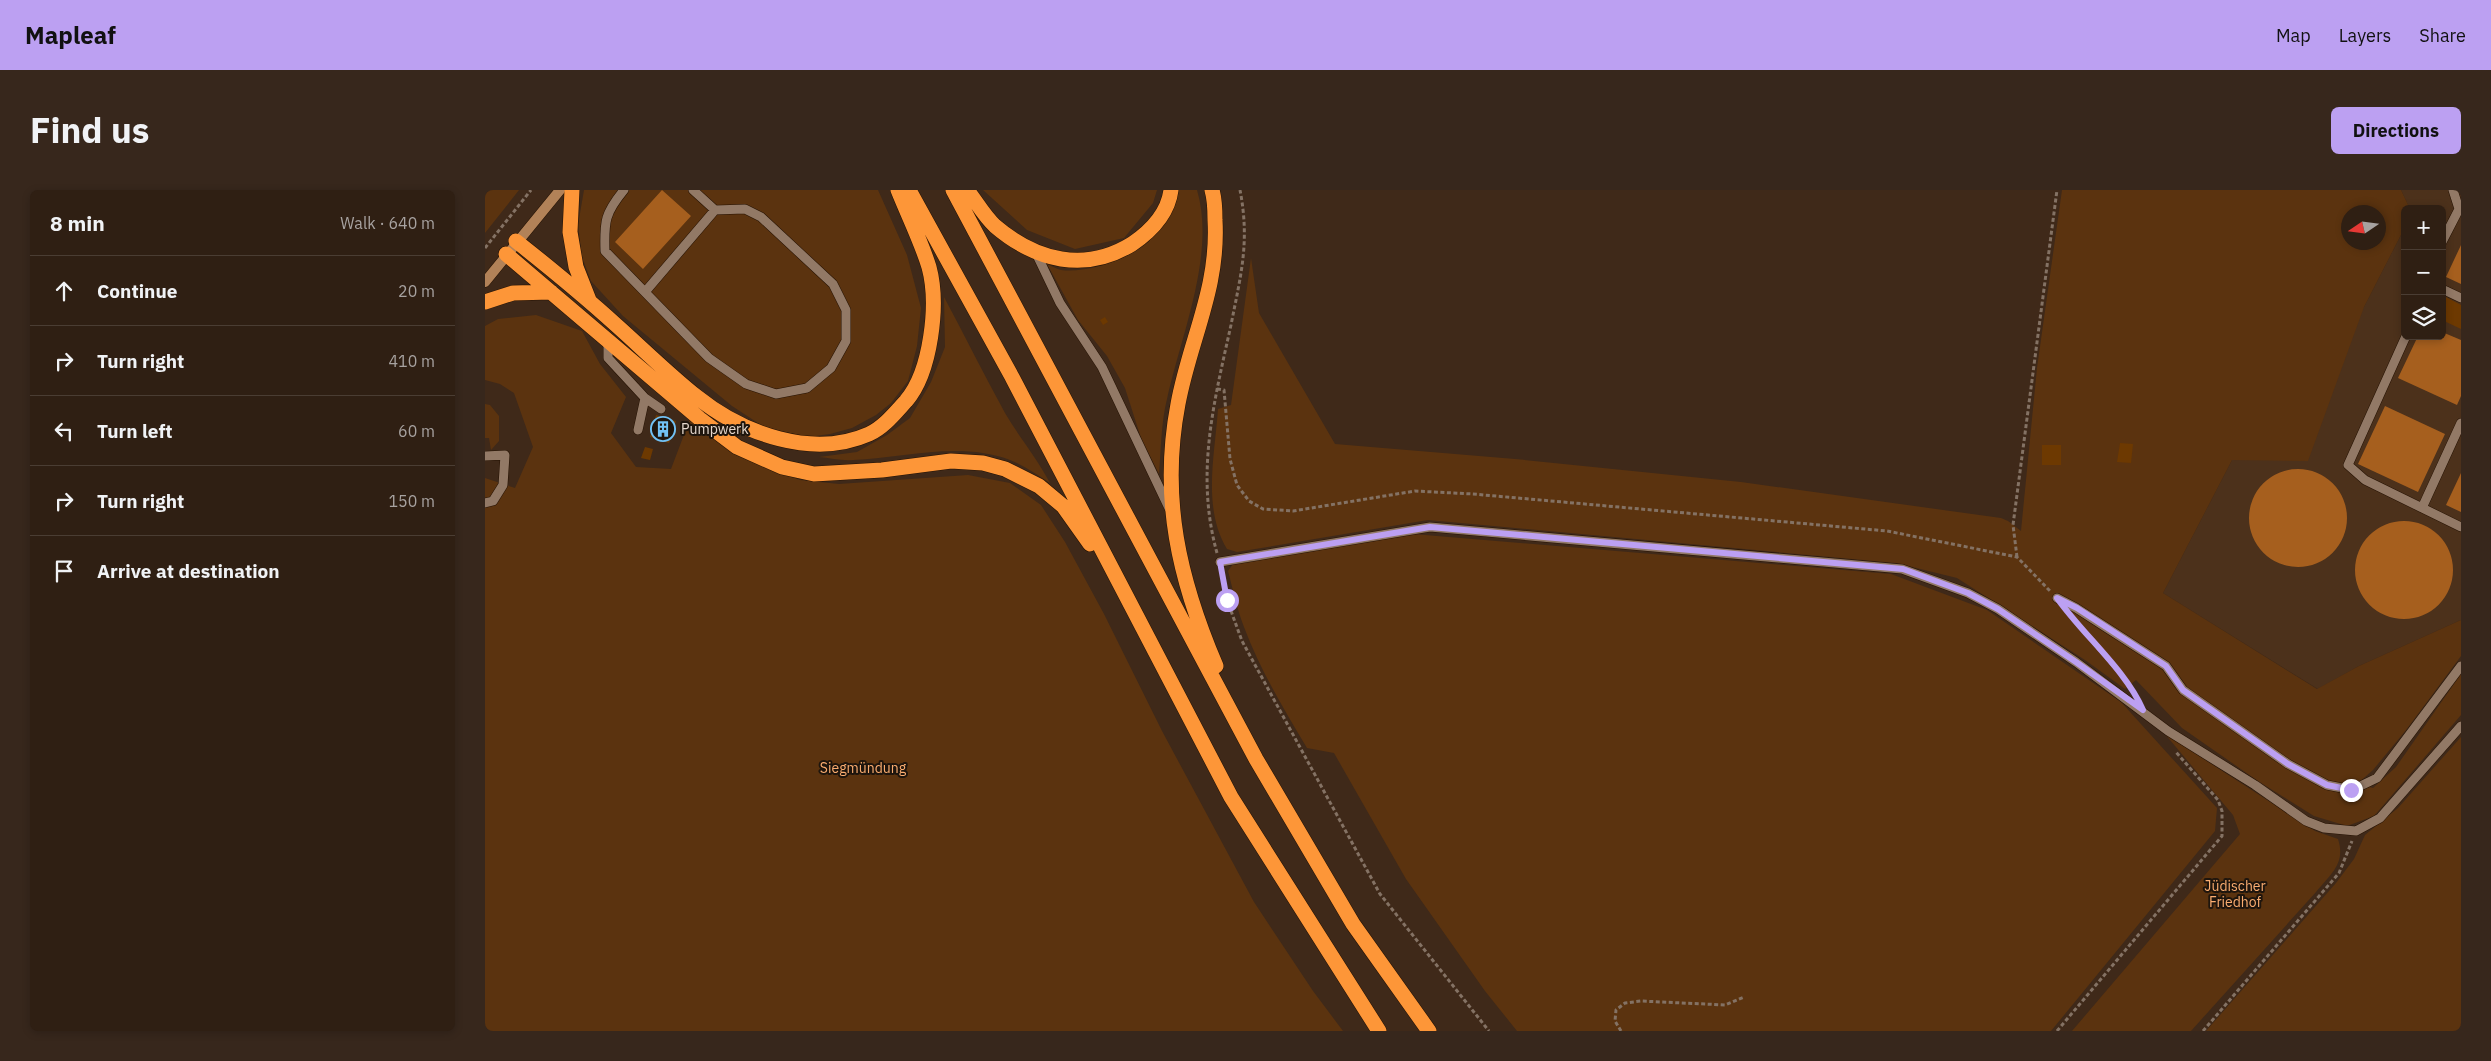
<!DOCTYPE html>
<meta charset="utf-8">
<style>
:root{--surface:#2f1f13;--page:#37271c;--text:#f1f3f6;--muted:#a7a2a0;--line:#4a3d33;--accent:#bca0f2}
body{margin:0;font-family:"IBM Plex Sans",sans-serif;background:var(--page);color:var(--text)}
.controls{position:absolute;right:15px;top:15px;display:grid;overflow:hidden;border-radius:8px;box-shadow:0 2px 8px #0003}
.controls button{width:45px;height:45px;display:grid;place-items:center;padding:0;border:0;border-bottom:1px solid var(--line);background:var(--surface);color:var(--text);font:25px sans-serif}
.compass{position:absolute;left:1856px;top:15px;width:45px;height:45px;border-radius:50%;background:var(--surface);box-shadow:0 2px 8px #0003;rotate:257deg}
.stop{position:absolute;width:15px;height:15px;margin:-11px;border:4px solid #bca0f2;border-radius:50%;background:#fff}
.stop.end{background:#bca0f2;border-color:#fff;box-shadow:0 1px 5px #0008}
.list{margin:0;padding:0;list-style:none}
h2{display:flex;justify-content:space-between;align-items:center;height:65px;margin:0;padding:0 20px;font-size:21px}
h2 small{font-size:16px;font-weight:400;color:var(--muted)}
.list li{display:grid;grid-template-columns:32px 1fr auto;gap:15px;align-items:center;box-sizing:border-box;height:70px;padding:0 20px;border-top:1px solid var(--line)}
.list b{display:block;font-size:19px;white-space:nowrap}
.list em{font-size:16px;font-style:normal;color:var(--muted)}
.icon{flex:none;width:28px;height:28px;fill:none;stroke:currentColor;stroke-width:2;stroke-linecap:round;stroke-linejoin:round}
.map{position:relative;flex:none;width:1976px;height:841px;overflow:hidden;border-radius:8px}
header{display:flex;align-items:center;gap:30px;box-sizing:border-box;height:70px;padding:0 25px;background:var(--accent);color:#111}
header strong{font-size:24px}
nav{display:flex;gap:28px;margin-inline-start:auto;font-size:18px}
.intro{display:flex;align-items:center;justify-content:space-between;box-sizing:border-box;height:120px;padding:0 30px}
h1{margin:0;font-size:35px}
.button{padding:12px 22px;border-radius:8px;background:var(--accent);color:#111;font-size:18px;font-weight:700}
main{display:flex;gap:30px;padding:0 30px}
aside{flex:1;background:var(--surface);border-radius:8px;box-shadow:0 2px 8px #0003}
.map>svg:first-child{display:block}
.built{fill:#4c311b}
.green{fill:#5b330f;fill-rule:evenodd}
.water{fill:#a65f1e}
.building{fill:#6d3901}
.lines{fill:none;stroke-linecap:round;stroke-linejoin:round}
.service-casing{stroke:#251203;stroke-width:10}
.secondary-casing{stroke:#251203;stroke-width:11}
.motorway-casing{stroke:#251203;stroke-width:16}
.path{stroke:#847264;stroke-width:3;stroke-dasharray:4 2.5;stroke-linecap:butt}
.service{stroke:#927966;stroke-width:9}
.secondary{stroke:#b28258;stroke-width:10}
.motorway{stroke:#fd9638;stroke-width:15}
.route{stroke:#bca0f2;stroke-width:6}
.labels{text-anchor:middle;stroke-width:4;stroke-linejoin:round;paint-order:stroke}
.poi-label{font-size:14px;fill:#e6d8cd;stroke:#1e150d;text-anchor:start}
.park-label{font-size:14px;fill:#fbad70;stroke:#1e150d}
</style>
<header>
<strong>Mapleaf</strong>
<nav><a>Map</a><a>Layers</a><a>Share</a></nav>
</header>
<div class="intro"><h1>Find us</h1><a class="button">Directions</a></div>
<main>
<aside>
<h2>8 min<small>Walk · 640 m</small></h2>
<ul class="list">
<li><svg class="icon" aria-label="ahead" viewBox="0 0 24 24"><path d="M12 20V5M6 11l6-6 6 6"/></svg><div><b>Continue</b></div><em>20 m</em></li>
<li><svg class="icon" aria-label="right" viewBox="0 0 24 24"><path d="M7 20v-9h11M14 6l5 5-5 5"/></svg><div><b>Turn right</b></div><em>410 m</em></li>
<li><svg class="icon" aria-label="left" viewBox="0 0 24 24"><path d="M17 20v-9H6M10 6l-5 5 5 5"/></svg><div><b>Turn left</b></div><em>60 m</em></li>
<li><svg class="icon" aria-label="right" viewBox="0 0 24 24"><path d="M7 20v-9h11M14 6l5 5-5 5"/></svg><div><b>Turn right</b></div><em>150 m</em></li>
<li><svg class="icon" aria-label="arrive" viewBox="0 0 24 24"><path d="M6 21V4h12l-3 4 3 4H6"/></svg><div><b>Arrive at destination</b></div></li>
</ul>
</aside>
<div class="map">
<svg width="1976" height="841" viewBox="0 0 1976 841">
<rect width="100%" height="100%" fill="#3f2919"/>
<path class="built" d="M1916 0H1976V430L1874 476 1833 499 1678 403 1747 270 1879 117 1920 37V146H1957V19H1925Z"/>
<path class="green" d="M4 0H34L0 43V4Z
M99 0H393L422 65 436 118 432 156 423 191 406 213 391 225 367 238 345 244 323 247 279 237 247 216 138 126 106 91 97 67 93 35Z
M498 0H672L668 13 639 48 590 59 542 40Z
M693 0H712C731 64 696 145 682 209 676 233 676 259 674 284L656 248 640 198 622 166 593 130 562 74C567 76 572 79 576 80 602 84 652 67 668 47 680 33 686 18 693 0Z
M1577 0H1916L1925 19H1920V37L1879 117 1823 271 1747 270 1678 403 1832 499 1874 476 1976 430V466L1921 540 1888 580 1872 594 1888 598 1911 577 1976 484V525L1889 626 1862 636 1829 626 1773 591 1697 538 1651 490 1640 499 1600 470 1472 388 1411 373 943 330 752 362 742 359C717 318 730 264 733 219L746 215 766 68 774 123 850 254 1030 269 1256 292 1516 328 1523 331 1536 341 1552 178ZM1864 22H1894V52H1864Z
M459 107C480 146 499 185 520 223 534 247 552 268 565 293 552 285 540 276 525 270 474 251 420 268 368 270 357 271 345 268 334 267L372 262 402 245 425 228 446 192 460 157Z
M51 125 97 141 115 174 141 207 126 243 151 277 186 279 205 229 238 256 276 276 315 290 354 294 483 285 525 293 556 315 580 352 619 424 677 541 769 712 828 801 858 841H0V288L30 298 48 257 29 203 15 194 0 190V136L13 129Z
M0 214 5 215 14 226V251L6 260 4 248H0Z
M928 344 1406 384 1502 420 1636 512 1732 618 1730 641 1566 841H1032L1000 801 921 689 849 563 822 558C799 519 775 480 759 437 752 419 748 400 743 381L748 374Z
M1680 544 1830 641 1853 649C1861 673 1846 684 1831 702L1706 841H1587L1755 644 1748 625Z
M1976 547V841H1721L1851 693 1869 669 1880 645 1913 618Z"/>
<path class="water" d="M177 0 206 26 158 79 130 52Z
M1976 55V94L1961 87Z
M1957 142 1976 150V206L1972 215 1913 188 1933 146H1957Z
M1900 216 1960 244 1933 302 1873 274Z
M1764 328a49 49 0 1 1 98 0a49 49 0 1 1-98 0Z
M1976 283V322L1961 315Z
M1870 380a49 49 0 1 1 98 0a49 49 0 1 1-98 0Z"/>
<path class="building" d="M1959 106 1976 115V139L1957 130Z
M620 127 623 132 618 135 615 130Z
M171 225 191 231 184 253 165 247Z
M1635 253 1648 254 1646 273 1632 272Z
M1557 255H1576V275H1557Z
M160 257 168 259 165 270 156 268Z"/>
<g class="lines">
<defs>
<path id="service" d="M139 0C120 23 119 31 120 61L224 168 261 194 291 204 322 198 346 178 361 151V120L348 94 276 27 260 19 230 20 208 0
M1957 52 1974 19 1968 0
M550 61 575 113 617 177 684 318
M1957 99 1976 108
M160 102 230 20
M1921 146 1863 275 1880 290 1976 337
M123 149V168L160 208 153 240
M160 208 176 219
M0 266 20 265 18 295 8 311 0 313
M1937 318 1976 233
M735 372 945 337 1417 379 1483 403 1513 419 1591 472 1683 541 1770 595 1821 631 1839 638 1871 641 1895 628 1976 536
M1572 408 1591 418 1681 476 1698 500 1803 574 1842 595 1867 600 1892 588 1976 476"/>
<path id="secondary" d="M0 92 75 0"/>
<path id="motorway" d="M87 0 85 42 91 77 104 110
M424 0 527 187 746 607 894 841
M468 0 771 569 868 734 944 841
M482 0C491 11 499 26 510 36 551 71 600 83 647 54 666 41 683 24 686 0
M727 0C730 10 730 20 730 30 734 99 705 149 693 214 675 308 694 389 731 476
M31 51C65 78 98 105 130 134 157 158 183 184 212 207 258 244 328 269 384 244 399 237 410 223 421 211 446 182 454 114 444 77 436 51 423 25 413 0
M21 64 215 229 252 257 297 277 329 284 397 280 466 271 498 273 520 279 554 296 578 316 605 354
M0 112 28 103 66 102"/>
</defs>
<use href="#service" class="service-casing"/>
<use href="#secondary" class="secondary-casing"/>
<use href="#motorway" class="motorway-casing"/>
<path class="path" d="M0 58 46 0
M732 199 739 200 745 269 752 295 764 311 778 319 808 321 930 301 988 304 1402 341 1532 367 1565 401
M732 363C710 284 729 212 746 135 756 84 765 52 755 0
M1532 367 1528 335 1572 0
M737 383 742 410 757 451 895 704 1004 841
M1591 433 1646 497
M1136 841 1130 831 1131 820 1140 813 1156 811 1240 815 1259 807
M1572 841 1737 646V621L1733 610 1690 561
M1718 841 1854 683 1867 651"/>
<use href="#service" class="service"/>
<use href="#secondary" class="secondary"/>
<use href="#motorway" class="motorway"/>
</g>
<g class="lines">
<path class="route" d="M742 410 735 372 945 337 1418 379 1483 403 1513 419 1591 472 1658 520C1640 479 1598 445 1572 408L1592 418 1681 476 1698 500 1803 574 1842 595 1866 600"/>
</g>
<defs>
<symbol id="building-ring" viewBox="-11 -11 22 22"><circle r="9.5" fill="#1e150d" stroke="#71c1f4" stroke-width="1.5"/><path d="M-4-6H4V6H1V3H-1V6H-4ZM-2.5-4.3h1.7v1.8h-1.7ZM.8-4.3h1.7v1.8H.8ZM-2.5-1h1.7V.8h-1.7ZM.8-1h1.7V.8H.8Z" fill="#71c1f4"/></symbol>
</defs>
<g fill-rule="evenodd">
<use href="#building-ring" x="164" y="225" width="28" height="28"/>
</g>
<g class="labels">
<g class="poi-label">
<text x="196" y="244">Pumpwerk</text>
</g>
<g class="park-label">
<text x="378" y="583">Siegmündung</text>
<text x="1750" y="701">Jüdischer<tspan x="1750" dy="16">Friedhof</tspan></text>
</g>
</g>
</svg>
<div class="controls">
<button>+</button>
<button>−</button>
<button><svg class="icon" aria-label="layers" viewBox="0 0 24 24"><path d="M12 4l9 5-9 5-9-5zM3 14l9 5 9-5"/></svg></button>
</div>
<svg class="compass" viewBox="-18 -18 36 36"><path d="M0-13l5 13h-10z" fill="#e53935"/><path d="M0 13l5-13h-10z" fill="#a7a2a0"/></svg>
<div class="stop" style="left:742px;top:410px"></div>
<div class="stop end" style="left:1866px;top:600px"></div>
</div>
</main>
